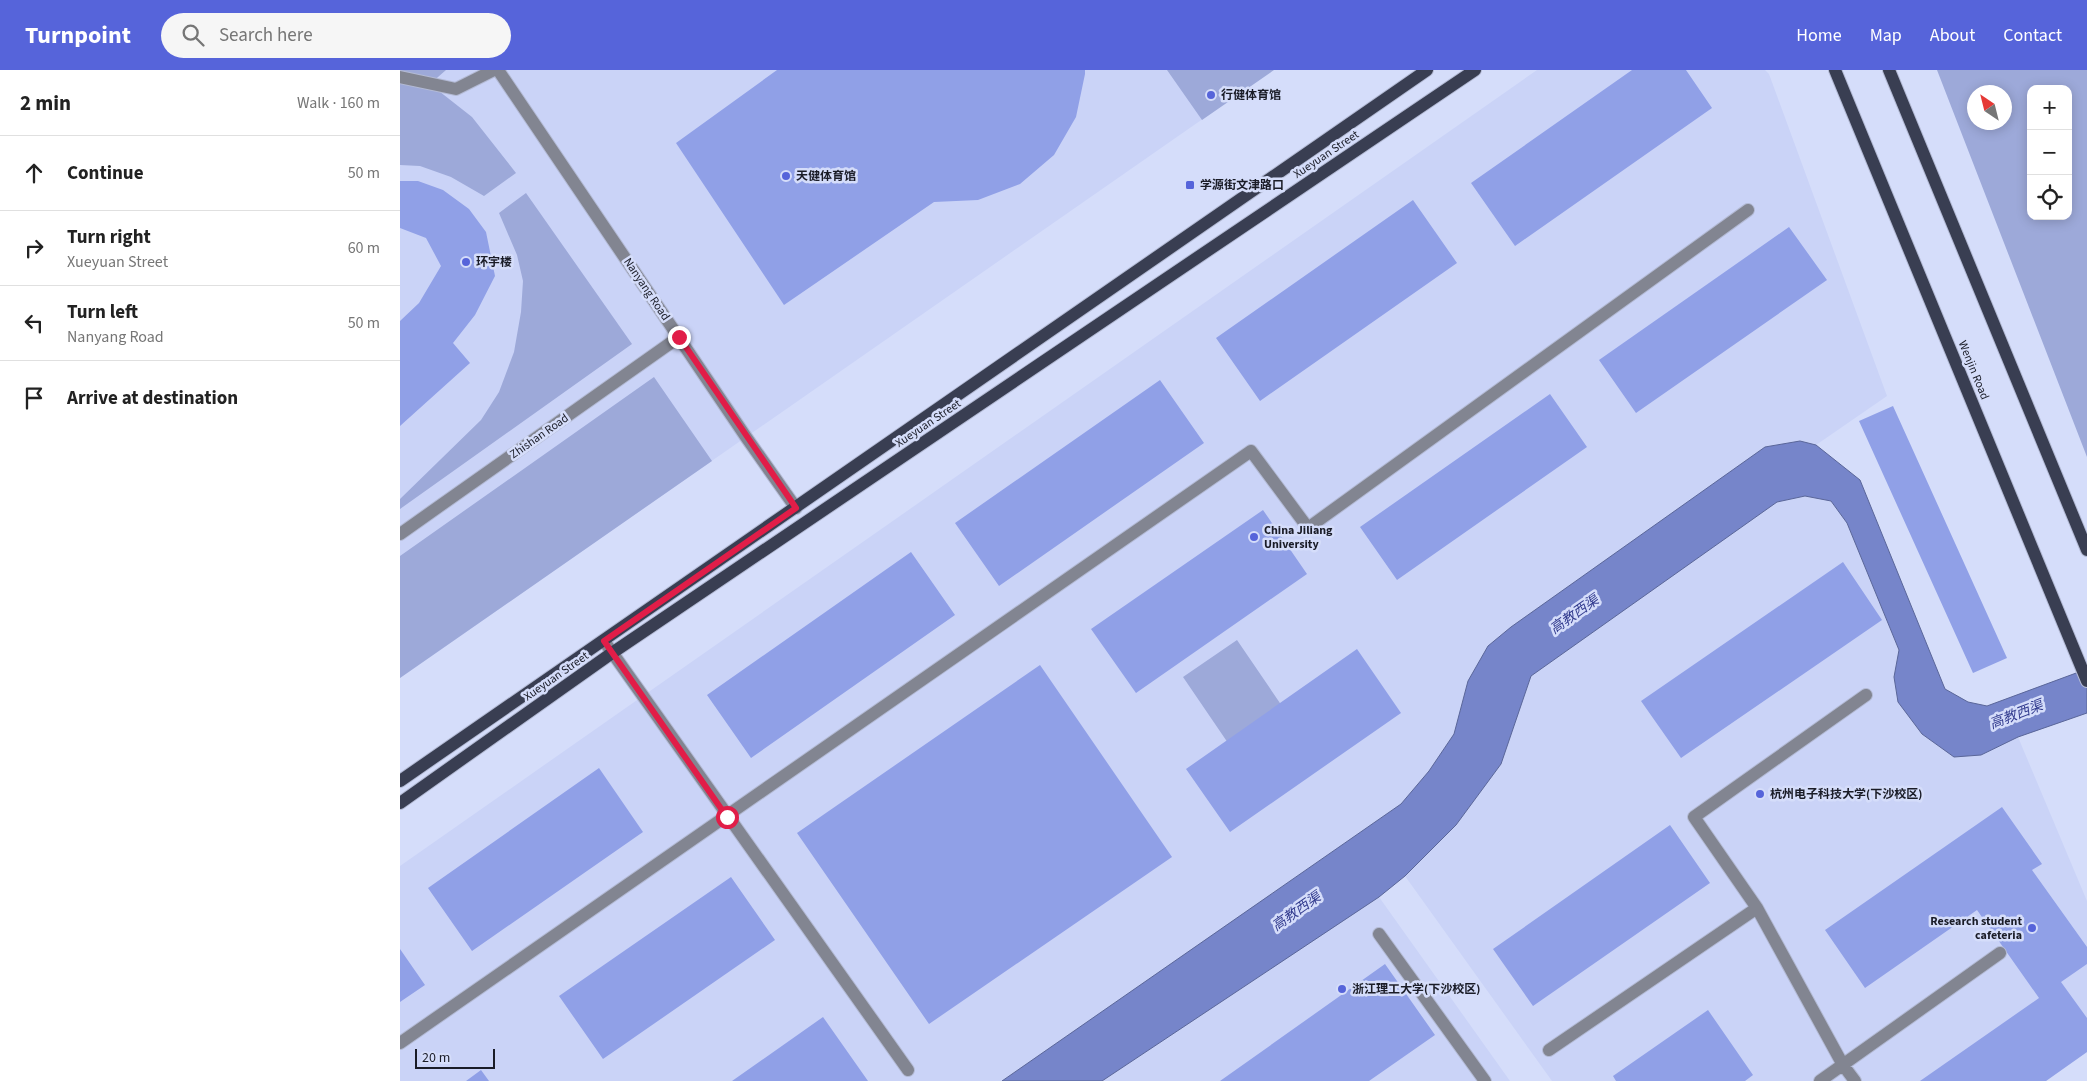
<!DOCTYPE html>
<meta charset="utf-8">
<style>
:root{--surface:#fff;--page:#f6f6f6;--text:#222;--muted:#767676;--line:#e0e0e0;--accent:#5664da}
body{margin:0;font-family:"Source Sans 3","Noto Sans SC",sans-serif;background:var(--page);color:var(--text)}
.controls{position:absolute;right:15px;top:15px;display:grid;overflow:hidden;border-radius:10px;box-shadow:0 2px 12px #0003}
.controls button{width:45px;height:45px;display:grid;place-items:center;padding:0;border:0;border-bottom:1px solid var(--line);background:var(--surface);color:var(--text);font:25px sans-serif}
.compass{position:absolute;left:1567px;top:15px;width:45px;height:45px;border-radius:50%;background:var(--surface);box-shadow:0 2px 12px #0003;rotate:325deg}
.scale{position:absolute;left:15px;bottom:12px;width:80px;box-sizing:border-box;padding-left:5px;border:2px solid #1a1c27;border-top:0;font-size:14px;line-height:18px;white-space:nowrap;color:#1a1c27;-webkit-text-stroke:4px #d5ddfa;paint-order:stroke}
.stop{position:absolute;width:15px;height:15px;margin:-11px;border:4px solid #e11d48;border-radius:50%;background:#fff}
.stop.end{background:#e11d48;border-color:#fff;box-shadow:0 1px 5px #0008}
.list{margin:0;padding:0;list-style:none}
h2{display:flex;justify-content:space-between;align-items:center;height:65px;margin:0;padding:0 20px;font-size:21px}
h2 small{font-size:16px;font-weight:400;color:var(--muted)}
.list li{display:grid;grid-template-columns:32px 1fr auto;gap:15px;align-items:center;box-sizing:border-box;height:75px;padding:0 20px;border-top:1px solid var(--line)}
.list b{display:block;font-size:19px;white-space:nowrap}
.list p{margin:0;font-size:16px;white-space:nowrap;color:var(--muted)}
.list em{font-size:16px;font-style:normal;color:var(--muted)}
.icon{flex:none;width:28px;height:28px;fill:none;stroke:currentColor;stroke-width:2;stroke-linecap:round;stroke-linejoin:round}
.map{position:relative;flex:none;width:1687px;height:1011px;overflow:hidden}
header{display:flex;align-items:center;gap:30px;box-sizing:border-box;height:70px;padding:0 25px;background:var(--accent);color:#fff}
header strong{font-size:24px}
nav{display:flex;gap:28px;margin-inline-start:auto;font-size:18px}
.search{width:350px;height:45px;background:var(--page);display:flex;align-items:center;gap:12px;box-sizing:border-box;padding:0 18px;border-radius:28px;color:var(--muted);font-size:19px}
main{display:flex}
aside{flex:1;background:var(--surface)}
.map>svg:first-child{display:block}
.built{fill:#cad3f7}
.green{fill:#9da9d9;fill-rule:evenodd}
.water{fill:#7685ca;stroke:#5a6699}
.building{fill:#90a0e7}
.lines{fill:none;stroke-linecap:round;stroke-linejoin:round}
.minor-casing{stroke:#b3bad4;stroke-width:14}
.major-casing{stroke:#b3bad4;stroke-width:14}
.minor{stroke:#828591;stroke-width:12}
.major{stroke:#393e52;stroke-width:12}
.route{stroke:#e11d48;stroke-width:6}
.poi-dot{fill:#5664da;stroke:#d5ddfa;stroke-width:2}
.labels{text-anchor:middle;stroke-width:5;stroke-linejoin:round;paint-order:stroke}
.poi-label{font-size:12px;font-weight:bold;fill:#1a1c27;stroke:#d5ddfa;text-anchor:start}
.street-label{font-size:12px;fill:#1a1c27;stroke:#d5ddfa}
.water-label{font-size:14px;font-style:italic;fill:#333c8f;stroke:#d5ddfa}
</style>
<header>
<strong>Turnpoint</strong>
<div class="search"><svg class="icon" aria-label="search" viewBox="0 0 24 24"><circle cx="10" cy="10" r="6"/><path d="M15 15l6 6"/></svg>Search here</div>
<nav><a>Home</a><a>Map</a><a>About</a><a>Contact</a></nav>
</header>
<main>
<aside>
<h2>2 min<small>Walk · 160 m</small></h2>
<ul class="list">
<li><svg class="icon" aria-label="ahead" viewBox="0 0 24 24"><path d="M12 20V5M6 11l6-6 6 6"/></svg><div><b>Continue</b></div><em>50 m</em></li>
<li><svg class="icon" aria-label="right" viewBox="0 0 24 24"><path d="M7 20v-9h11M14 6l5 5-5 5"/></svg><div><b>Turn right</b><p>Xueyuan Street</p></div><em>60 m</em></li>
<li><svg class="icon" aria-label="left" viewBox="0 0 24 24"><path d="M17 20v-9H6M10 6l-5 5 5 5"/></svg><div><b>Turn left</b><p>Nanyang Road</p></div><em>50 m</em></li>
<li><svg class="icon" aria-label="arrive" viewBox="0 0 24 24"><path d="M6 21V4h12l-3 4 3 4H6"/></svg><div><b>Arrive at destination</b></div></li>
</ul>
</aside>
<div class="map">
<svg width="1687" height="1011" viewBox="0 0 1687 1011">
<rect width="100%" height="100%" fill="#d5ddfa"/>
<path class="built" d="M0 0H873L0 608Z
M1137 0H1365L1369 4 1487 326 1416 375 1400 371 1365 377 1111 557 1088 576 1068 611 1054 664 1029 701 1001 734 602 1011H0V796Z
M1405 426 1431 431 1447 453 1499 581 1494 607 1498 632 1522 664 1554 687 1581 685 1618 667 1687 831V982L1646 1011H1152L1005 806 1056 755 1101 694 1131 606 1377 432Z
M979 827 1110 1011H702Z"/>
<path class="green" d="M0 0H46L30 14 72 47 116 103 84 126 51 107 20 96 0 95Z
M767 0H874L802 50Z
M1537 0H1687V387ZM1631 19H1668V146H1631ZM1574 22H1604V52H1574Z
M126 123 232 274 0 439V429L81 350 99 322 114 282 121 242 123 211 117 185 99 143Z
M254 307 312 391 0 608V486Z
M837 570 912 680 858 717 783 607Z"/>
<path class="water" d="M1400 371 1416 375 1460 410 1545 619 1568 632 1587 636 1687 599V643L1618 667 1581 685 1554 687 1522 664 1498 632 1494 607 1499 580 1447 453 1431 431 1405 426 1377 432 1131 606 1101 694 1056 755 1005 806 979 827 702 1011H602L1001 734 1029 701 1054 664 1068 611 1088 576 1111 557 1365 377Z"/>
<path class="building" d="M377 0H685V4L676 47 654 85 620 114 578 130 534 132 384 235 276 73Z
M1232 0H1286L1312 38 1115 176 1071 113Z
M0 111H18L43 120 69 139 86 162 95 206 75 245 53 273 70 293 0 356V251L19 233 41 196 26 168 0 158Z
M1013 130 1057 193 860 331 816 268Z
M1389 157 1427 210 1236 343 1199 290Z
M760 310 804 373 599 516 555 453Z
M1150 324 1187 377 997 510 960 457Z
M1493 336 1607 588 1573 603 1459 351Z
M863 440 907 504 736 623 691 559Z
M511 482 555 545 351 688 307 625Z
M1443 492 1482 550 1281 688 1241 631Z
M957 579 1001 643 830 762 786 699Z
M640 595 772 787 529 954 397 763Z
M199 698 243 762 72 881 28 818Z
M1602 737 1642 794 1632 800 1687 877V894L1661 912 1687 948V982L1646 1011H1520L1639 928 1577 840 1465 918 1425 860Z
M1270 755 1310 813 1133 936 1093 879Z
M331 807 375 870 203 989 159 926Z
M0 879 25 915 0 932Z
M985 894 1035 965 969 1011H820Z
M1308 940 1353 1005 1345 1011H1216L1213 1006Z
M423 947 468 1011H332Z
M81 1000 89 1011H66Z"/>
<g class="lines">
<defs>
<path id="minor" d="M98 0 346 367 396 438
M0 7 56 19 94 0
M0 464 279 267
M204 571 508 1000
M979 864 1085 1011
M0 973 851 381 908 458 1348 140
M1149 980 1357 838
M1420 1011 1600 883
M1455 1011 1443 995 1357 838 1294 747 1466 625"/>
<path id="major" d="M1435 0 1687 611
M1489 0 1687 480
M0 711 1027 0
M0 733 212 583 1075 0"/>
</defs>
<use href="#minor" class="minor-casing"/>
<use href="#major" class="major-casing"/>
<use href="#minor" class="minor"/>
<use href="#major" class="major"/>
</g>
<g class="lines">
<path class="route" d="M279 267 396 438 204 571 327 747"/>
</g>
<g class="poi-dot">
<circle cx="811" cy="25" r="5"/>
<circle cx="386" cy="106" r="5"/>
<rect x="785" y="110" width="10" height="10" rx="2.5"/>
<circle cx="66" cy="192" r="5"/>
<circle cx="854" cy="467" r="5"/>
<circle cx="1360" cy="724" r="5"/>
<circle cx="1632" cy="858" r="5"/>
<circle cx="942" cy="919" r="5"/>
</g>
<g class="labels">
<g class="poi-label">
<text x="821" y="29">行健体育馆</text>
<text x="396" y="110">天健体育馆</text>
<text x="800" y="119">学源街文津路口</text>
<text x="76" y="196">环宇楼</text>
<text x="864" y="464">China Jiliang<tspan x="864" dy="14">University</tspan></text>
<text x="1370" y="728">杭州电子科技大学(下沙校区)</text>
<text x="1622" y="855" text-anchor="end">Research student<tspan x="1622" dy="14">cafeteria</tspan></text>
<text x="952" y="923">浙江理工大学(下沙校区)</text>
</g>
<g class="street-label">
<text transform="translate(926 84) rotate(-34)" y="4">Xueyuan Street</text>
<text transform="translate(247 219) rotate(56)" y="4">Nanyang Road</text>
<text transform="translate(1574 300) rotate(68)" y="4">Wenjin Road</text>
<text transform="translate(528 353) rotate(-34)" y="4">Xueyuan Street</text>
<text transform="translate(139 366) rotate(-35)" y="4">Zhishan Road</text>
<text transform="translate(156 606) rotate(-35)" y="4">Xueyuan Street</text>
</g>
<g class="water-label">
<text transform="translate(1174 544) rotate(-35)" y="5">高教西渠</text>
<text transform="translate(1616 644) rotate(-21)" y="5">高教西渠</text>
<text transform="translate(896 841) rotate(-35)" y="5">高教西渠</text>
</g>
</g>
</svg>
<div class="controls">
<button>+</button>
<button>−</button>
<button><svg class="icon" aria-label="locate" viewBox="0 0 24 24"><circle cx="12" cy="12" r="6"/><path d="M12 2v4M12 18v4M2 12h4M18 12h4"/></svg></button>
</div>
<svg class="compass" viewBox="-18 -18 36 36"><path d="M0-13l5 13h-10z" fill="#e53935"/><path d="M0 13l5-13h-10z" fill="#767676"/></svg>
<div class="scale">20 m</div>
<div class="stop" style="left:327px;top:747px"></div>
<div class="stop end" style="left:279px;top:267px"></div>
</div>
</main>
